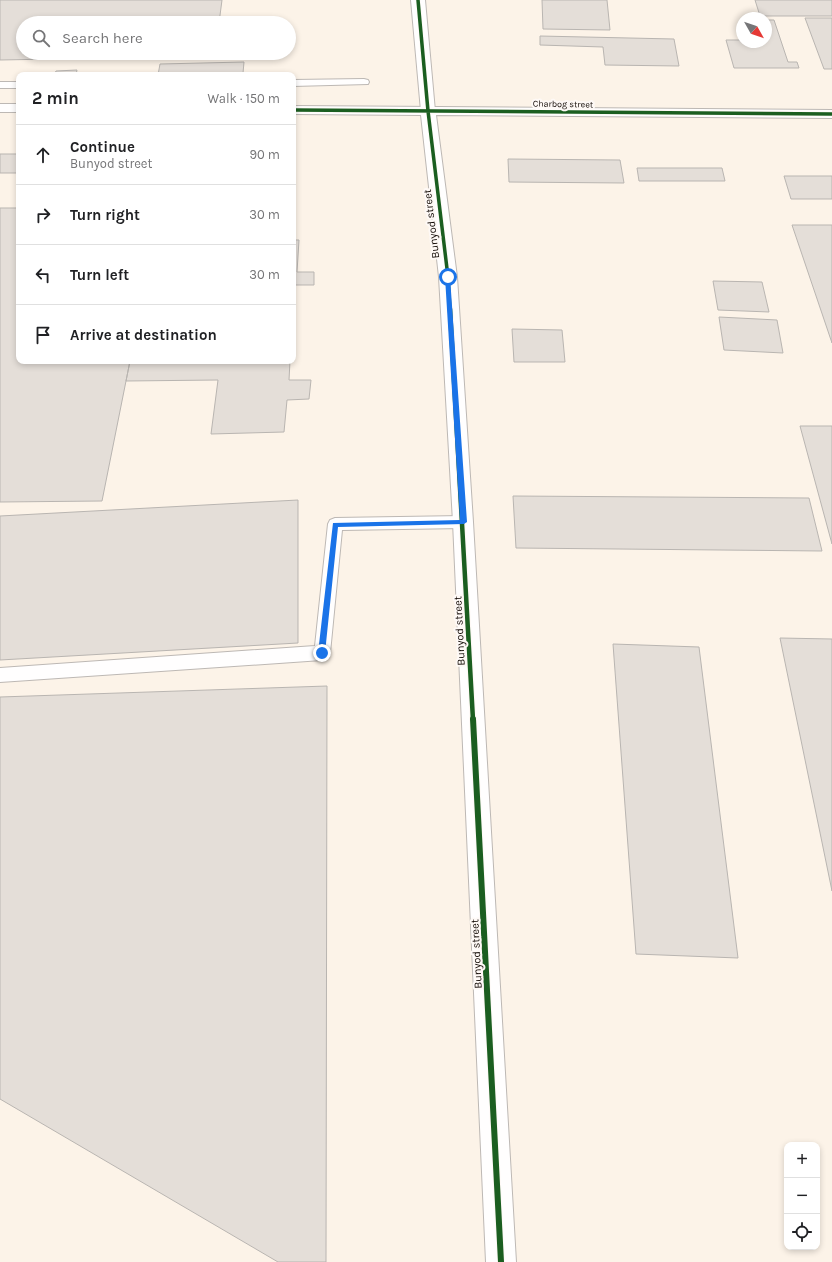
<!DOCTYPE html>
<meta charset="utf-8">
<style>
:root{--surface:#fff;--page:#f2f2f2;--text:#202124;--muted:#757577;--line:#e0e0e0}
body{margin:0;font-family:Karla,sans-serif;background:var(--page);color:var(--text)}
.controls{position:absolute;right:12px;bottom:12px;display:grid;overflow:hidden;border-radius:8px;box-shadow:0 2px 6px #0003}
.controls button{width:36px;height:36px;display:grid;place-items:center;padding:0;border:0;border-bottom:1px solid var(--line);background:var(--surface);color:var(--text);font:20px sans-serif}
.compass{position:absolute;left:736px;top:12px;width:36px;height:36px;border-radius:50%;background:var(--surface);box-shadow:0 2px 6px #0003;rotate:130deg}
.stop{position:absolute;width:12px;height:12px;margin:-9px;border:3px solid #1a73e8;border-radius:50%;background:#fff}
.stop.end{background:#1a73e8;border-color:#fff;box-shadow:0 1px 4px #0008}
.list{margin:0;padding:0;list-style:none}
h2{display:flex;justify-content:space-between;align-items:center;height:52px;margin:0;padding:0 16px;font-size:17px}
h2 small{font-size:13px;font-weight:400;color:var(--muted)}
.list li{display:grid;grid-template-columns:26px 1fr auto;gap:12px;align-items:center;box-sizing:border-box;height:60px;padding:0 16px;border-top:1px solid var(--line)}
.list b{display:block;font-size:15px;white-space:nowrap}
.list p{margin:0;font-size:13px;white-space:nowrap;color:var(--muted)}
.list em{font-size:13px;font-style:normal;color:var(--muted)}
.icon{flex:none;width:22px;height:22px;fill:none;stroke:currentColor;stroke-width:2;stroke-linecap:round;stroke-linejoin:round}
.map{position:relative;flex:none;width:832px;height:1262px;overflow:hidden}
.search{position:absolute;background:var(--surface);box-shadow:0 2px 6px #0003;left:16px;top:16px;width:280px;height:44px;display:flex;align-items:center;gap:10px;box-sizing:border-box;padding:0 14px;border-radius:22px;color:var(--muted);font-size:15px}
.panel{position:absolute;background:var(--surface);box-shadow:0 2px 6px #0003;left:16px;top:72px;width:280px;height:292px;border-radius:8px}
.map>svg:first-child{display:block}
.industrial{fill:#fcf3e8;fill-rule:evenodd}
.building{fill:#e4ded8;stroke:#b9b5b1}
.lines{fill:none;stroke-linecap:round;stroke-linejoin:round}
.service-casing{stroke:#bdb8b4;stroke-width:2}
.minor-casing{stroke:#bdb8b4;stroke-width:2}
.tertiary-casing{stroke:#bdb8b4;stroke-width:2}
.service{fill:#fffefe;fill-rule:evenodd}
.minor{fill:#fffefe;fill-rule:evenodd}
.tertiary{fill:#fffefe;fill-rule:evenodd}
.cycleway-far2-casing{stroke:#fef9f6;stroke-width:5}
.cycleway-far1-casing{stroke:#fef9f6;stroke-width:7}
.cycleway-casing{stroke:#fef9f6;stroke-width:8}
.cycleway-far2{stroke:#1b5e20;stroke-width:3.5}
.cycleway-far1{stroke:#1b5e20;stroke-width:4.5}
.cycleway{stroke:#1b5e20;stroke-width:6}
.route{fill:#1a73e8}
.labels{text-anchor:middle;stroke-width:4;stroke-linejoin:round;paint-order:stroke}
.far-street-label{font-size:9px;fill:#150d08;stroke:#fef9f6}
.street-label{font-size:11px;fill:#150d08;stroke:#fef9f6}
</style>
<div class="map">
<svg width="832" height="1262" viewBox="0 0 832 1262">
<rect width="100%" height="100%" fill="#fcfaf8"/>
<path class="industrial" d="M0 0H832V1262H0ZM742 18H766V42H742ZM23 23H289V53H23ZM19 75H293V361H19ZM787 1145H817V1247H787Z"/>
<path class="building" d="M0 0H222L219 23H23V53H215L214 56 0 60Z
M542 0H607L610 30 543 29Z
M755 0H832V16H760Z
M805 18H832V69H824Z
M766 20H774L788 62H797L799 68H734L726 40H742V42H766Z
M540 36 674 39 679 66 605 65 603 47 540 45Z
M244 62 243 73 158 75 160 64Z
M77 70 76 75H54L56 71Z
M0 154H19V173H0Z
M508 159 620 160 624 183 509 182Z
M637 168H722L725 181H639Z
M784 176H832V199H791Z
M0 208H19V361H130L102 501 0 502Z
M792 225H832V343Z
M293 240H299L297 272H314V285H295L293 319Z
M713 281 762 282 769 312 718 310Z
M719 317 777 320 783 353 724 350Z
M512 329 562 330 565 362H514Z
M130 361H290L289 380H311L309 399 287 400 284 432 211 434 218 380 126 381Z
M800 426H832V544Z
M513 496 809 498 822 551 516 548Z
M298 500V643L0 660V516Z
M780 638 832 639V891Z
M613 644 699 647 738 958 636 954Z
M327 686 326 1262H278L0 1099V697Z"/>
<g class="lines">
<defs>
<path id="service" d="M364 79 368 80 369 82 368 84 293 86V80Z
M0 82H19V88H0Z
M463 516 468 518 470 522 468 526 463 528 342 530 330 653 328 658 322 660 0 682V668L315 646 328 524 330 520 335 518Z"/>
<path id="minor" d="M411 0H425L435 111 433 114 428 115 423 114 421 111Z"/>
<path id="tertiary" d="M0 104H19V112H0Z
M293 106 832 110V118L436 115 457 277 473 522 516 1262H486L453 522 439 277 421 115 293 114Z"/>
</defs>
<use href="#service" class="service-casing"/>
<use href="#minor" class="minor-casing"/>
<use href="#tertiary" class="tertiary-casing"/>
<use href="#service" class="service"/>
<use href="#minor" class="minor"/>
<use href="#tertiary" class="tertiary"/>
<defs>
<path id="cycleway-far2" d="M418 0 428 111 448 277 450 310
M293 110 832 114"/>
<path id="cycleway-far1" d="M450 309 473 720"/>
<path id="cycleway" d="M473 719 501 1262"/>
</defs>
<use href="#cycleway-far2" class="cycleway-far2-casing"/>
<use href="#cycleway-far1" class="cycleway-far1-casing"/>
<use href="#cycleway" class="cycleway-casing"/>
<use href="#cycleway-far2" class="cycleway-far2"/>
<use href="#cycleway-far1" class="cycleway-far1"/>
<use href="#cycleway" class="cycleway"/>
</g>
<path class="route" d="M448 275 450 277 467 522 464 524 338 527 325 653 322 656 318 653 333 523 460 520 445 277Z"/>
<g class="labels">
<g class="far-street-label">
<text transform="translate(563 104) rotate(1)" y="3">Charbog street</text>
</g>
<g class="street-label">
<text transform="translate(431 224) rotate(-97)" y="4">Bunyod street</text>
<text transform="translate(459 631) rotate(-93)" y="4">Bunyod street</text>
<text transform="translate(476 954) rotate(-93)" y="4">Bunyod street</text>
</g>
</g>
</svg>
<div class="controls">
<button>+</button>
<button>−</button>
<button><svg class="icon" aria-label="locate" viewBox="0 0 24 24"><circle cx="12" cy="12" r="6"/><path d="M12 2v4M12 18v4M2 12h4M18 12h4"/></svg></button>
</div>
<svg class="compass" viewBox="-18 -18 36 36"><path d="M0-13l5 13h-10z" fill="#e53935"/><path d="M0 13l5-13h-10z" fill="#757577"/></svg>
<div class="stop" style="left:448px;top:277px"></div>
<div class="stop end" style="left:322px;top:653px"></div>
<div class="search"><svg class="icon" aria-label="search" viewBox="0 0 24 24"><circle cx="10" cy="10" r="6"/><path d="M15 15l6 6"/></svg>Search here</div>
<section class="panel">
<h2>2 min<small>Walk · 150 m</small></h2>
<ul class="list">
<li><svg class="icon" aria-label="ahead" viewBox="0 0 24 24"><path d="M12 20V5M6 11l6-6 6 6"/></svg><div><b>Continue</b><p>Bunyod street</p></div><em>90 m</em></li>
<li><svg class="icon" aria-label="right" viewBox="0 0 24 24"><path d="M7 20v-9h11M14 6l5 5-5 5"/></svg><div><b>Turn right</b></div><em>30 m</em></li>
<li><svg class="icon" aria-label="left" viewBox="0 0 24 24"><path d="M17 20v-9H6M10 6l-5 5 5 5"/></svg><div><b>Turn left</b></div><em>30 m</em></li>
<li><svg class="icon" aria-label="arrive" viewBox="0 0 24 24"><path d="M6 21V4h12l-3 4 3 4H6"/></svg><div><b>Arrive at destination</b></div></li>
</ul>
</section>
</div>
